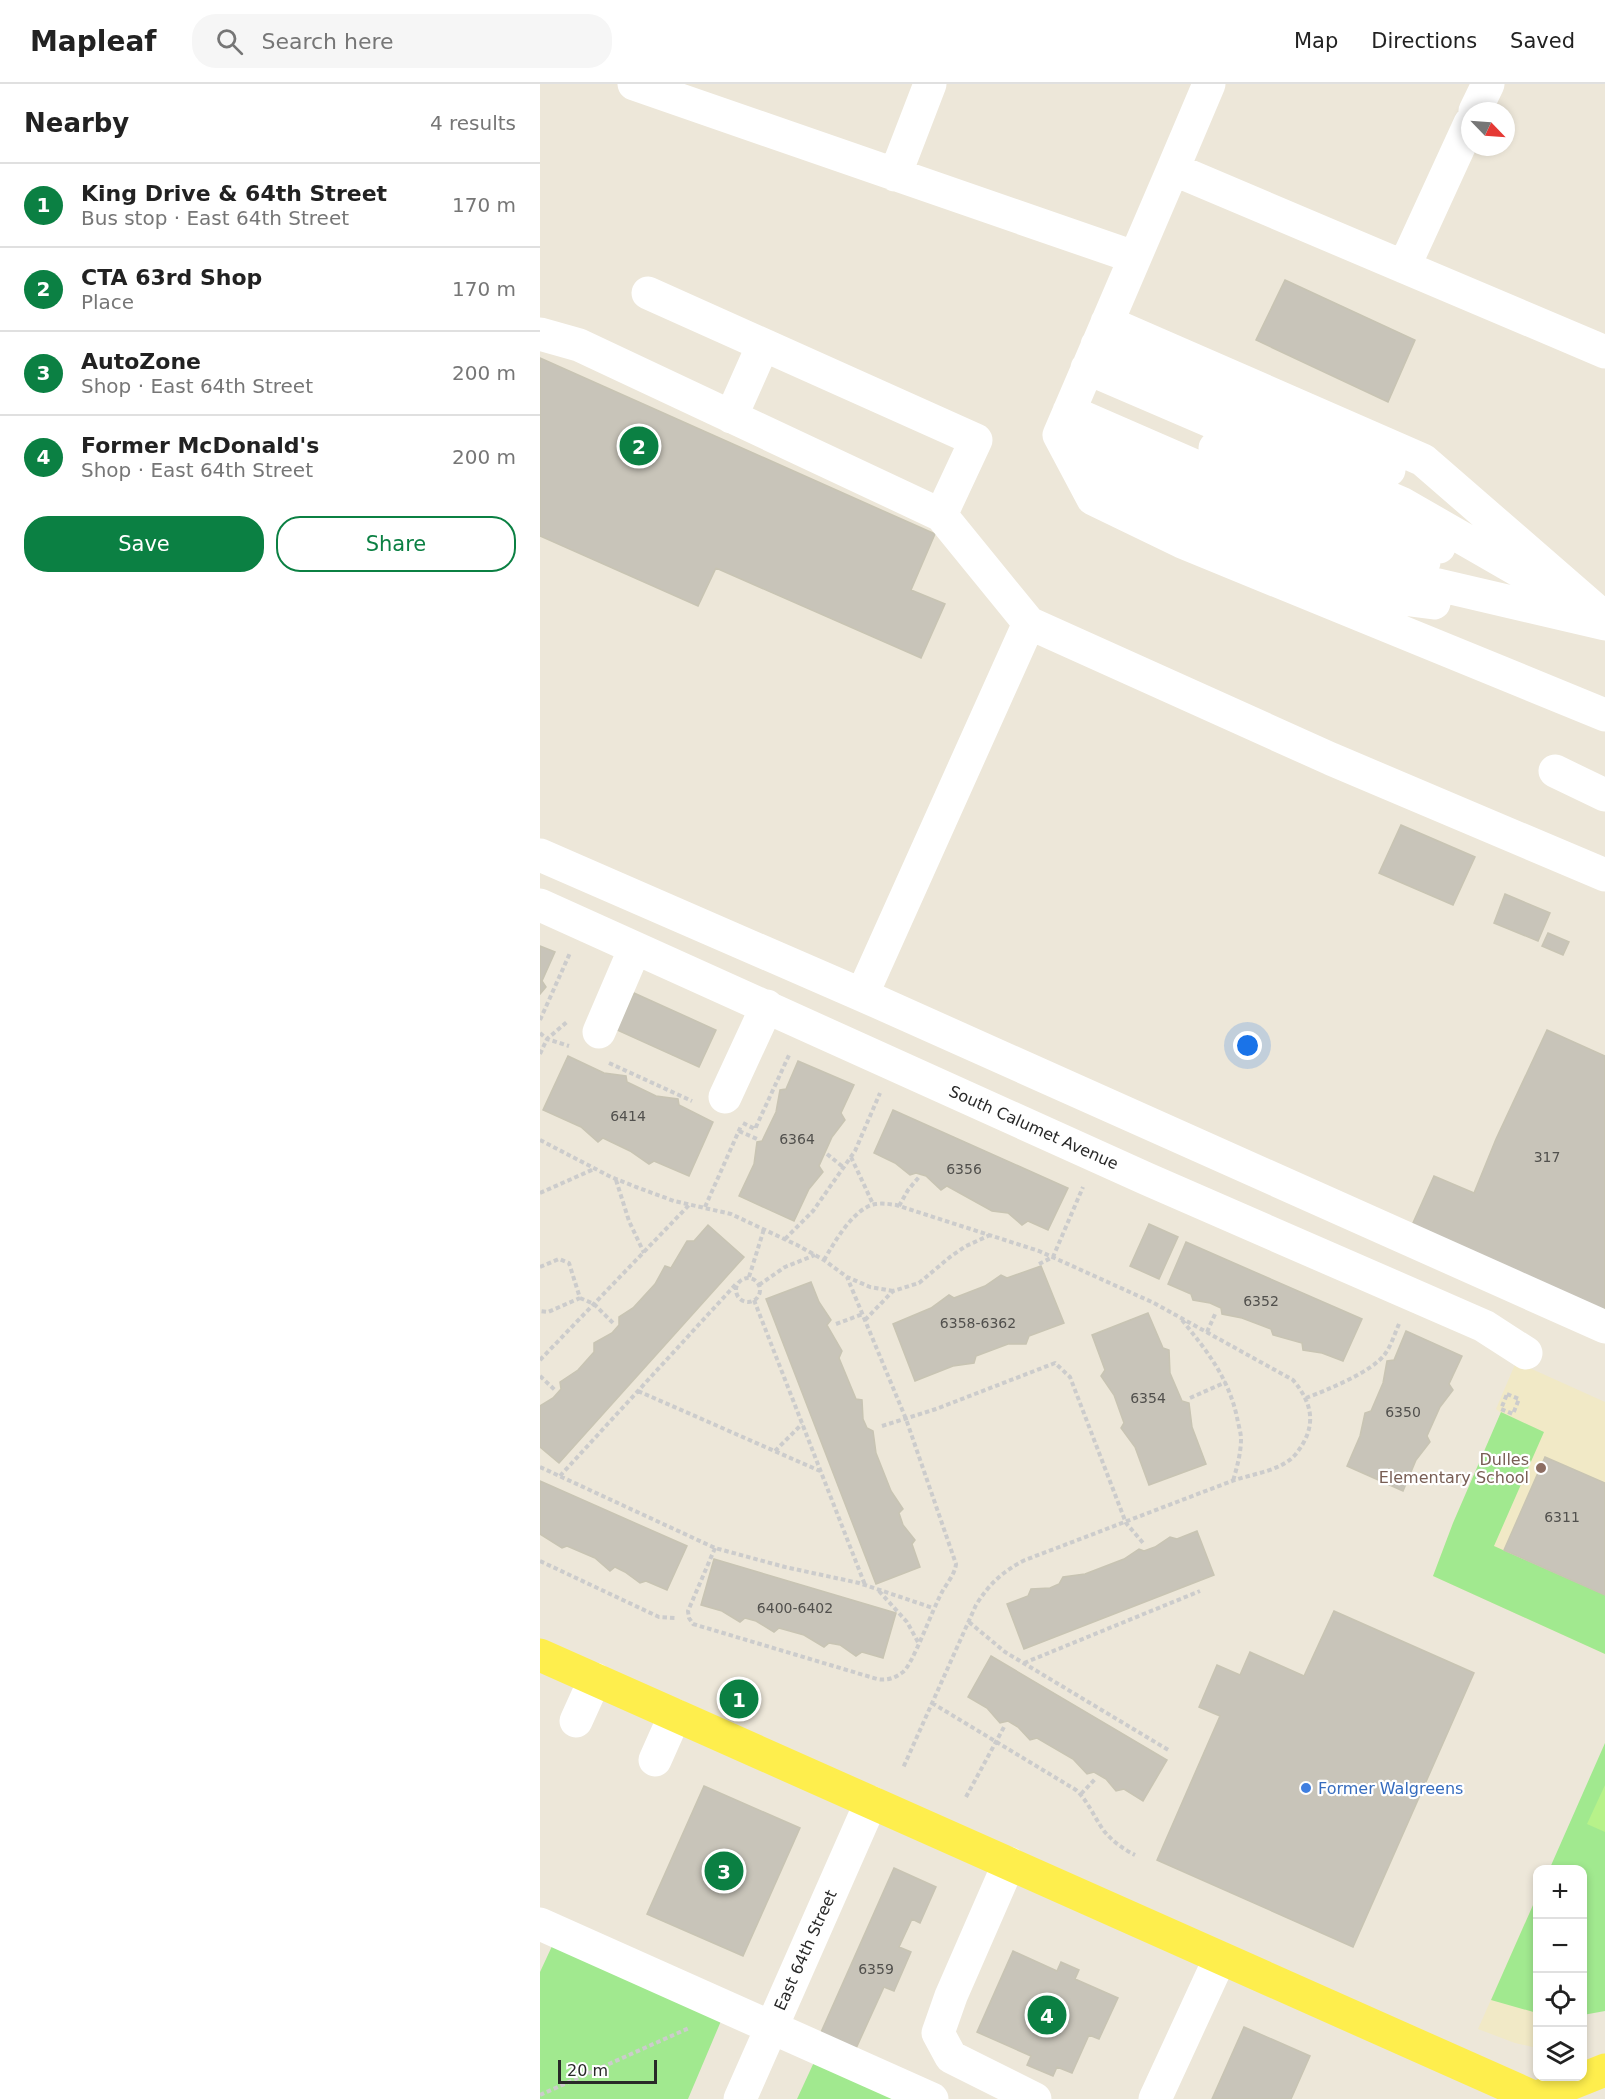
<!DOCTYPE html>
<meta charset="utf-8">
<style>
:root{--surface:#fff;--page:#f6f6f6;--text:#222;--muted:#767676;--line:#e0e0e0;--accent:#0b8043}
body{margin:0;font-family:"DejaVu Sans",sans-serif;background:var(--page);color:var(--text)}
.controls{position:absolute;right:18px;bottom:18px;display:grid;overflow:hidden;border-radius:12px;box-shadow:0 3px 9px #0003}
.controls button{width:54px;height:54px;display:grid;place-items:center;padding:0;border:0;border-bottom:2px solid var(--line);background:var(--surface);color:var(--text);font:30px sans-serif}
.compass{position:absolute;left:921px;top:18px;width:54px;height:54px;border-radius:50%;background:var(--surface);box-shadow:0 3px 9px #0003;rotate:115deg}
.scale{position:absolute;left:18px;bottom:15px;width:99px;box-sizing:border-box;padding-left:6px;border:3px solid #292929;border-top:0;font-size:16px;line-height:21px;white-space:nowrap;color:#292929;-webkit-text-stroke:4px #fff;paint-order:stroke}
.you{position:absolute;left:708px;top:962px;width:21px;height:21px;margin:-15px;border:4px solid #fff;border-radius:50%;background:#1a73e8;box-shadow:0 0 0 9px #1a73e833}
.badge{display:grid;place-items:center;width:39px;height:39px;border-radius:50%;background:var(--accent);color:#fff;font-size:20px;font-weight:700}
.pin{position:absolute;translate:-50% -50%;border:3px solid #fff;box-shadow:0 2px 6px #0006}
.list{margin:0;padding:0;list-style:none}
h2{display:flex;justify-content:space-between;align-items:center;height:78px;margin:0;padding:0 24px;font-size:26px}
h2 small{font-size:20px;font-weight:400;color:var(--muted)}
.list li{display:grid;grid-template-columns:39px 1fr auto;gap:18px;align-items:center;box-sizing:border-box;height:84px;padding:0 24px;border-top:2px solid var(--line)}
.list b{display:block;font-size:22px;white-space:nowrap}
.list p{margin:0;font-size:20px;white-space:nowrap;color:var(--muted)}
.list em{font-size:20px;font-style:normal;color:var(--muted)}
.actions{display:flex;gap:12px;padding:18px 24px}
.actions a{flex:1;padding:14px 0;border:2px solid var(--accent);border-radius:24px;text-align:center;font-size:21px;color:var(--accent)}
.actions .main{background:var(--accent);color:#fff}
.icon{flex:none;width:33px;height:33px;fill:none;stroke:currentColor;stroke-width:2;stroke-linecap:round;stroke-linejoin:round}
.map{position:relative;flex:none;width:1065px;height:2015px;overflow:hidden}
header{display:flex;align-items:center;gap:36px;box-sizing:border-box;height:84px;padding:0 30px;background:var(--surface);border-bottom:2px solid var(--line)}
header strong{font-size:28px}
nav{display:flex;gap:33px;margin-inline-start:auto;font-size:21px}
.search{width:420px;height:54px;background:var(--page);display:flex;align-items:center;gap:15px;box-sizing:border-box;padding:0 21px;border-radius:24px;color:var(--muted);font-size:22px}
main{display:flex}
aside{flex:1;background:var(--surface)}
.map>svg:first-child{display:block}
.education{fill:#f1e9c6}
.green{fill:#a1e98f}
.pitch{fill:#b7f28a}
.building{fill:#c8c4b9;stroke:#c8c4b3;stroke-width:1.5}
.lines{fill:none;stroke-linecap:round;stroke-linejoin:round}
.path{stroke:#ccc;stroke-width:4;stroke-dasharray:4.5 3;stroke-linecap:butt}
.minor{stroke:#fff;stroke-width:33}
.major{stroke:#feee4d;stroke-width:33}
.education-dot{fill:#8d6e63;stroke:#fff;stroke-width:2}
.shop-dot{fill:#3f7fe0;stroke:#fff;stroke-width:2}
.labels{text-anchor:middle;stroke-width:4.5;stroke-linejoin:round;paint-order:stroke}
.number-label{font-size:14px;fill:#51504d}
.street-label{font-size:16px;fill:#292929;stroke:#fff}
.education-label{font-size:16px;fill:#785e54;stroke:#fff;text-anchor:end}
.shop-label{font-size:16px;fill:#366cbe;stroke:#fff;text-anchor:start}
</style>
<header>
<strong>Mapleaf</strong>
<div class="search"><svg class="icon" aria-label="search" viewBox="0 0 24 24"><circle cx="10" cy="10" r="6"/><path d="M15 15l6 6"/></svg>Search here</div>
<nav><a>Map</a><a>Directions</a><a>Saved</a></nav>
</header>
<main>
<aside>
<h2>Nearby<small>4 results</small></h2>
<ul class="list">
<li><span class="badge">1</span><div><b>King Drive &amp; 64th Street</b><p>Bus stop · East 64th Street</p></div><em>170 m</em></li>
<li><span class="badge">2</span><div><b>CTA 63rd Shop</b><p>Place</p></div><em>170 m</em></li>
<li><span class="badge">3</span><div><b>AutoZone</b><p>Shop · East 64th Street</p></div><em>200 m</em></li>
<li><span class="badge">4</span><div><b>Former McDonald's</b><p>Shop · East 64th Street</p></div><em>200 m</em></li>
</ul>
<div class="actions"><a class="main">Save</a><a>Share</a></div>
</aside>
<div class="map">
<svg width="1065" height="2015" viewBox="0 0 1065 2015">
<rect width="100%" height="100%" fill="#ede7d9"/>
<path class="education" d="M976 1278 1065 1318V1570L893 1492 913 1439 961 1329 956 1325Z
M997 1812V1964L975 1959 938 1945Z"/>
<path class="green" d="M961 1328 1004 1348 954 1462 1065 1511V1570L893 1492 913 1439Z
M1065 1659V1927L1043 1931 1042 1786H1009Z
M997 1812V1929L951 1916Z
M13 1860 181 1937 148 2015H0V1888Z
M275 1976 359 2015H257Z"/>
<path class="pitch" d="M1065 1701V1748L1047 1740Z"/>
<path class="building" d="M745 196 875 256 848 318 716 256Z
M0 274 395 450 371 506 405 520 381 574 176 484 158 522 0 452Z
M861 741 935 773 913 821 839 789Z
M965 810 1010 829 998 857 954 839Z
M1008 849 1029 858 1023 871 1002 862Z
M0 862 15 868 2 897 6 903 0 910Z
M94 909 176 946 159 983 77 946Z
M1007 946 1065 972V1226L872 1141 894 1092 934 1109 956 1055Z
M28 972 64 989 86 992 87 998 116 1012 138 1015 139 1021 173 1038 149 1092 114 1077 109 1080 90 1067 63 1054 58 1058 41 1043 3 1026Z
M258 977 314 1001 301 1029 305 1036 292 1053 279 1082 283 1088 269 1105 254 1137 199 1112 214 1080 217 1058 222 1057 236 1028 240 1006 246 1005Z
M353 1026 528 1104 508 1146 488 1137 482 1141 468 1129 452 1127 407 1102 401 1106 386 1092 376 1089 370 1091 355 1079 334 1069Z
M609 1140 638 1153 619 1195 590 1182Z
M168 1141 204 1173 19 1379 0 1363V1322L13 1314 21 1305 20 1298 38 1286 54 1268V1259L72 1249 79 1241V1233L93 1224 115 1200 125 1182 131 1184 147 1157H154Z
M646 1158 822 1235 803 1277 782 1269 763 1266 762 1259 733 1251 731 1245 702 1234 682 1230 681 1224 670 1219 653 1216 651 1210 628 1200Z
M501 1182 524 1239 489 1252 486 1260H468L436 1272 434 1279 413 1282 375 1297 353 1240 391 1224 409 1211 414 1214 445 1202 461 1191 467 1194Z
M271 1198 279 1218 291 1236 287 1241 302 1267 299 1274 316 1315 322 1316 323 1335 327 1344 333 1347 336 1369 351 1407 363 1425 359 1429 363 1441 375 1456 372 1460 380 1483 336 1500 226 1215Z
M608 1229 623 1264 629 1266 630 1289 642 1317 649 1319 652 1343 666 1380 609 1401 595 1363 581 1344 584 1339 574 1311 561 1292 565 1286 552 1251Z
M866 1247 922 1272 909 1300 913 1306 900 1323 887 1352 890 1358 876 1376 863 1407 807 1382 820 1352 825 1329 831 1327 843 1299 847 1277 854 1276Z
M1005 1373 1065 1399V1511L964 1466Z
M0 1397 147 1462 127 1506 106 1497 100 1499 85 1488 75 1483 70 1487 55 1474 27 1462 22 1464 0 1450Z
M657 1447 674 1491 484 1565 467 1520 488 1512 491 1505 510 1504 519 1500 523 1493 545 1490 584 1475 599 1465 604 1467 615 1463 630 1453 637 1455Z
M174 1475 356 1529 343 1574 322 1568 316 1572 300 1561 289 1559 284 1563 264 1551 239 1544 234 1548 216 1537 205 1534 200 1538 182 1527 161 1521Z
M794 1527 934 1589 813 1863 617 1776 680 1632 659 1623 677 1581 700 1591 710 1568 764 1592Z
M451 1572 627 1676 603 1717 584 1705 576 1707 566 1695 554 1688 547 1690 533 1675 497 1654 490 1656 478 1643 468 1637 460 1639 447 1624 428 1613Z
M164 1702 260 1744 203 1872 107 1830Z
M354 1784 396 1803 380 1839 372 1835 359 1863 371 1868 354 1907 344 1903 313 1971 278 1955Z
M473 1867 517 1887 521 1878 539 1886 535 1895 578 1914 559 1955 549 1951 532 1989 517 1983 513 1992 487 1981 491 1972 437 1948Z
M704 1943 770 1972 751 2015H672Z"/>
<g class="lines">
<path class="path" d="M0 936 30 869
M0 949 7 955 29 962
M0 970 7 955 28 937
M69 979 152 1017
M203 1039 215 1045 250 969
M199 1047 217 1055
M0 1056 71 1093 96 1103 134 1117 191 1130 257 1161 284 1176 307 1193 330 1203 353 1207
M287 1070 303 1083
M311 1073 333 1120
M76 1096 89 1137 104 1169
M0 1109 54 1085
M359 1122 368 1106 379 1093
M165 1123 201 1042
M245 1155 273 1127 315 1067 340 1009
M284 1176C294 1159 314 1123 336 1120 343 1119 349 1120 356 1121L499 1167 614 1219 753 1296C774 1321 777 1344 755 1371 741 1387 711 1390 692 1397 623 1423 554 1450 485 1476 463 1487 449 1500 436 1521L363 1684
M499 1180 513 1173 543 1103
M0 1183 19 1175 29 1179 40 1214 8 1228 0 1227
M209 1193 224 1145
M196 1206a12 12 0 1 1 24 0a12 12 0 1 1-24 0Z
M219 1201 245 1183 275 1171
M40 1214 54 1220 74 1240
M214 1216 325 1501
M325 1236 353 1207 379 1199 410 1173 426 1162 450 1151
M642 1236C667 1267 688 1293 697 1333 698 1340 701 1348 701 1355 701 1369 697 1383 693 1397
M296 1240 323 1230
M667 1248 676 1228
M0 1276 150 1120
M0 1292 16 1307
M98 1307 280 1387
M967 1310 979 1315 973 1330 961 1325Z
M650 1314 686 1298
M766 1314C787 1306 832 1288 845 1270 851 1262 855 1249 859 1240
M342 1342 396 1325 515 1279 530 1293 586 1439 604 1460
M235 1367 262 1340
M0 1383 175 1464 245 1483 319 1499 393 1524
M20 1392 196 1200
M175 1464 148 1527 149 1534 153 1540 337 1595C347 1597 355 1594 363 1588 373 1580 393 1524 402 1508 407 1499 415 1490 416 1480L366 1335 307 1193
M0 1477 119 1533 135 1534
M339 1507 367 1538 378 1558
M429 1538 465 1568 630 1667
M484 1579 660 1507
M392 1619 536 1706C548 1717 554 1733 564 1747 572 1757 583 1765 595 1771
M541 1710 556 1694
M426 1713 464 1643
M0 2011 149 1944"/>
<path class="minor" d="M94 0 594 173
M935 27 948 0
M633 85 669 0
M355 91 390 0
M864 183 930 39
M108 209 436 356 401 431
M567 238 883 376 1065 534
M0 250 39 261 401 431 489 539 322 911
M557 261 849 386
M1065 268 633 85 519 351 553 415 642 458 1065 631
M547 284 863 420 1009 504
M529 327 843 464 884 478
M191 333 223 261
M519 351 834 486 1065 540
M675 364 899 463
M536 383 823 510 894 519
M489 539 791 675 1065 791
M1015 687 1065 711
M0 771 322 911 1065 1243
M0 821 607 1095 944 1242 986 1269
M59 948 95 864
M185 1013 227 922
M36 1637 55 1595
M115 1676 135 1631
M469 1779 411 1912 398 1949 411 1973 495 2015
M0 1840 392 2015
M200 2015 331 1718
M615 2015 680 1874"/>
<path class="major" d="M0 1571 998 2015
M995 2014 1065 1986"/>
</g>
<circle class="education-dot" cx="1001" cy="1384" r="6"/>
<circle class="shop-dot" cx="766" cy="1704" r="6"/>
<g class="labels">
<g class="number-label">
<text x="88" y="1037">6414</text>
<text x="257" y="1060">6364</text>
<text x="1007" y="1078">317</text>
<text x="424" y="1090">6356</text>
<text x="721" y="1222">6352</text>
<text x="438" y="1244">6358-6362</text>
<text x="608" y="1319">6354</text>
<text x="863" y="1333">6350</text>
<text x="1022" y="1438">6311</text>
<text x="255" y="1529">6400-6402</text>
<text x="336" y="1890">6359</text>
</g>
<g class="street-label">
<text transform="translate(494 1043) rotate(24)" y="6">South Calumet Avenue</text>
<text transform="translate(265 1866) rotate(-66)" y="6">East 64th Street</text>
</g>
<g class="education-label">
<text x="989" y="1381">Dulles<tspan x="989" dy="18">Elementary School</tspan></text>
</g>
<g class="shop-label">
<text x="778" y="1710">Former Walgreens</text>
</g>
</g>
</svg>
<div class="controls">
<button>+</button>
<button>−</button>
<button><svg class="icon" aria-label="locate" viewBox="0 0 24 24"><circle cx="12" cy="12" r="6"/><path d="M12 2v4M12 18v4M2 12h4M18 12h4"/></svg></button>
<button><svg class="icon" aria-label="layers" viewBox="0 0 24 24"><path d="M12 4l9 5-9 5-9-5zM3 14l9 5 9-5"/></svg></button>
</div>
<svg class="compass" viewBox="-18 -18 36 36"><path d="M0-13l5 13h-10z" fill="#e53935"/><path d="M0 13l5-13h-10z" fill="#767676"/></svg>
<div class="scale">20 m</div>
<div class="you"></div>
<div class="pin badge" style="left:199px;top:1615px">1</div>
<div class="pin badge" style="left:99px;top:362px">2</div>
<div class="pin badge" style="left:184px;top:1787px">3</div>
<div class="pin badge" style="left:507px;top:1931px">4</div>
</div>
</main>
